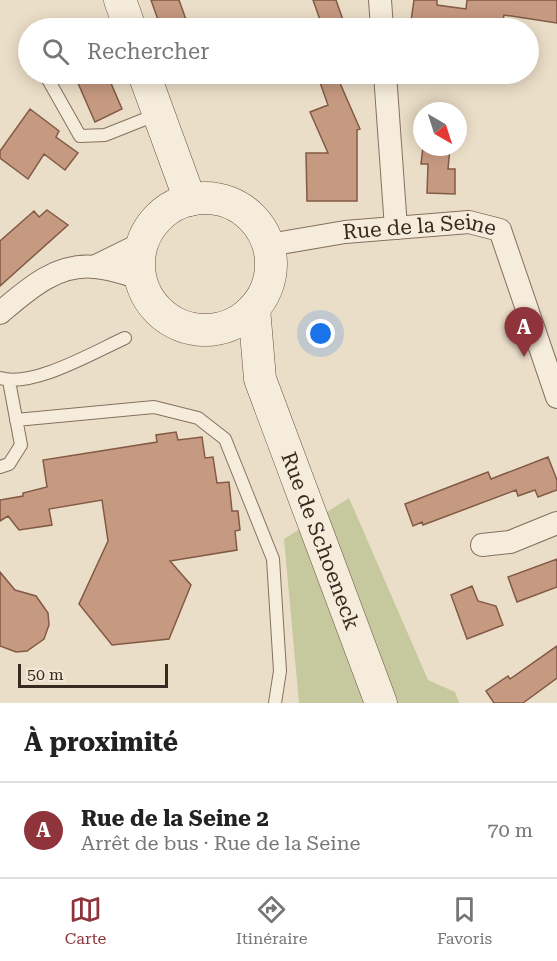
<!DOCTYPE html>
<html lang="fr">
<meta charset="utf-8">
<style>
:root{--surface:#fff;--page:#f6f6f6;--text:#222;--muted:#767676;--line:#e0e0e0;--accent:#8f343b}
body{margin:0;font-family:"Roboto Serif",serif;background:var(--page);color:var(--text)}
.compass{position:absolute;left:413px;top:102px;width:54px;height:54px;border-radius:50%;background:var(--surface);box-shadow:0 3px 15px #0003;rotate:141deg}
.scale{position:absolute;left:18px;bottom:15px;width:150px;box-sizing:border-box;padding-left:6px;border:3px solid #372a21;border-top:0;font-size:16px;line-height:21px;white-space:nowrap;color:#372a21;-webkit-text-stroke:4px #f3e9d7;paint-order:stroke}
.you{position:absolute;left:321px;top:334px;width:21px;height:21px;margin:-15px;border:4px solid #fff;border-radius:50%;background:#1a73e8;box-shadow:0 0 0 9px #1a73e833}
.badge{display:grid;place-items:center;width:39px;height:39px;border-radius:50%;background:var(--accent);color:#fff;font-size:20px;font-weight:700}
.pin{position:absolute;translate:-50% -50px;filter:drop-shadow(0 2px 3px #0008)}
.pin::after{content:'';position:absolute;top:32px;width:21px;height:18px;background:inherit;clip-path:polygon(0 0,100% 0,50% 100%)}
.list{margin:0;padding:0;list-style:none}
h2{display:flex;justify-content:space-between;align-items:center;height:78px;margin:0;padding:0 24px;font-size:26px}
h2 small{font-size:20px;font-weight:400;color:var(--muted)}
.list li{display:grid;grid-template-columns:39px 1fr auto;gap:18px;align-items:center;box-sizing:border-box;height:96px;padding:0 24px;border-top:2px solid var(--line)}
.list b{display:block;font-size:22px;white-space:nowrap}
.list p{margin:0;font-size:20px;white-space:nowrap;color:var(--muted)}
.list em{font-size:20px;font-style:normal;color:var(--muted)}
.icon{flex:none;width:33px;height:33px;fill:none;stroke:currentColor;stroke-width:2;stroke-linecap:round;stroke-linejoin:round}
.map{position:relative;flex:none;width:557px;height:703px;overflow:hidden}
.search{position:absolute;background:var(--surface);box-shadow:0 3px 15px #0003;left:18px;right:18px;top:18px;height:66px;display:flex;align-items:center;gap:15px;box-sizing:border-box;padding:0 21px;border-radius:33px;color:var(--muted);font-size:22px}
.sheet{height:174px;background:var(--surface)}
nav{display:flex;justify-content:space-around;align-items:center;box-sizing:border-box;height:84px;border-top:2px solid var(--line);background:var(--surface);font-size:16px;color:var(--muted)}
nav a{display:grid;justify-items:center;gap:3px}
nav .on{color:var(--accent)}
.map>svg:first-child{display:block}
.green{fill:#c6c89d}
.building{fill:#c69981;stroke:#825a46;stroke-width:1.5}
.lines{fill:none;stroke-linecap:round;stroke-linejoin:round}
.service-casing{stroke:#85705f;stroke-width:14}
.minor-casing{stroke:#85705f;stroke-width:24}
.secondary-casing{stroke:#675242;stroke-width:33}
.service{stroke:#f6ecdb;stroke-width:12}
.minor{stroke:#f6ecdb;stroke-width:22}
.secondary{stroke:#f6ecdb;stroke-width:32}
.labels{text-anchor:middle;stroke-width:4.5;stroke-linejoin:round;paint-order:stroke}
.street-label{font-size:21px;fill:#372a21;stroke:#f3e9d7}
</style>
<div class="map">
<svg width="557" height="703" viewBox="0 0 557 703">
<rect width="100%" height="100%" fill="#ebdec8"/>
<path class="green" d="M349 498 428 680 455 692 459 703H299L284 539Z"/>
<path class="building" d="M151 0H179L189 28H161Z
M313 0H336L344 23 323 28Z
M414 0H437V5L466 9 467 0H557V23L504 15 502 28H410Z
M74 74H107L122 109 95 122Z
M317 74H336L360 129 357 130V201H307L306 153H328L310 112 328 105Z
M30 109 59 131 56 137 78 153 65 170 44 154 28 179 0 158V151Z
M423 147H450L448 169H455V194L427 193 428 164H421Z
M47 210 68 225 0 286V241L34 211 39 217Z
M176 432 178 440 202 437 205 458 213 457 217 483 229 482 232 511H238L240 530 235 531 237 550 170 561 191 585 169 639 112 645 79 604 108 541 102 500 49 509 52 525 19 530 8 516 0 521V500L23 496V493L47 487 43 460 157 442 156 435Z
M548 457 557 480V490L538 497 535 490 518 496 516 490 423 525 422 522 413 526 405 504 488 472 491 479Z
M557 559V587L517 602 508 577Z
M0 572 15 590 36 596 48 613 49 625 44 639 27 651 16 652 0 646Z
M472 586 478 601 496 606 503 625 467 639 451 595Z
M557 646V678L523 703H494L486 691 508 676 510 679Z"/>
<g class="lines">
<defs>
<path id="service" d="M45 74 80 136 105 135 158 114
M0 378C33 388 94 352 125 338
M16 420 154 407 198 418 225 439 273 559 280 671 275 703
M0 467 9 464 21 445 9 381"/>
<g id="minor">
<path d="M380 0 382 28"/>
<path d="M385 74 396 228"/>
<path id="s1" d="M269 245 345 232 469 222 500 230 557 397"/>
<path d="M94 267 145 242"/>
<path d="M0 313C27 290 56 263 95 267 110 268 126 274 141 278"/>
<path d="M482 545 510 542 557 523"/>
</g>
<g id="secondary">
<path d="M120 0 130 28"/>
<path d="M144 74 190 200"/>
<circle cx="205" cy="264" r="66"/>
<path id="s2" d="M254 308 260 379 381 703"/>
</g>
</defs>
<use href="#service" class="service-casing"/>
<use href="#minor" class="minor-casing"/>
<use href="#secondary" class="secondary-casing"/>
<use href="#service" class="service"/>
<use href="#minor" class="minor"/>
<use href="#secondary" class="secondary"/>
</g>
<g class="labels">
<g class="street-label">
<text dy="7" stroke="none"><textPath href="#s1" startOffset="152">Rue de la Seine</textPath></text>
<text dy="7" stroke="none"><textPath href="#s2" startOffset="244">Rue de Schoeneck</textPath></text>
</g>
</g>
</svg>
<svg class="compass" viewBox="-18 -18 36 36"><path d="M0-13l5 13h-10z" fill="#e53935"/><path d="M0 13l5-13h-10z" fill="#767676"/></svg>
<div class="scale">50 m</div>
<div class="you"></div>
<div class="pin badge" style="left:524px;top:357px">A</div>
<div class="search"><svg class="icon" aria-label="search" viewBox="0 0 24 24"><circle cx="10" cy="10" r="6"/><path d="M15 15l6 6"/></svg>Rechercher</div>
</div>
<section class="sheet">
<h2>À proximité<small></small></h2>
<ul class="list">
<li><span class="badge">A</span><div><b>Rue de la Seine 2</b><p>Arrêt de bus · Rue de la Seine</p></div><em>70 m</em></li>
</ul>
</section>
<nav>
<a class="on"><svg class="icon" aria-label="map" viewBox="0 0 24 24"><path d="M3 6l6-2 6 2 6-2v14l-6 2-6-2-6 2zM9 4v14M15 6v14"/></svg>Carte</a>
<a><svg class="icon" aria-label="directions" viewBox="0 0 24 24"><path d="M12 3l9 9-9 9-9-9zM9 14v-3h6M13 9l2 2-2 2"/></svg>Itinéraire</a>
<a><svg class="icon" aria-label="saved" viewBox="0 0 24 24"><path d="M7 4h10v16l-5-4-5 4z"/></svg>Favoris</a>
</nav>
